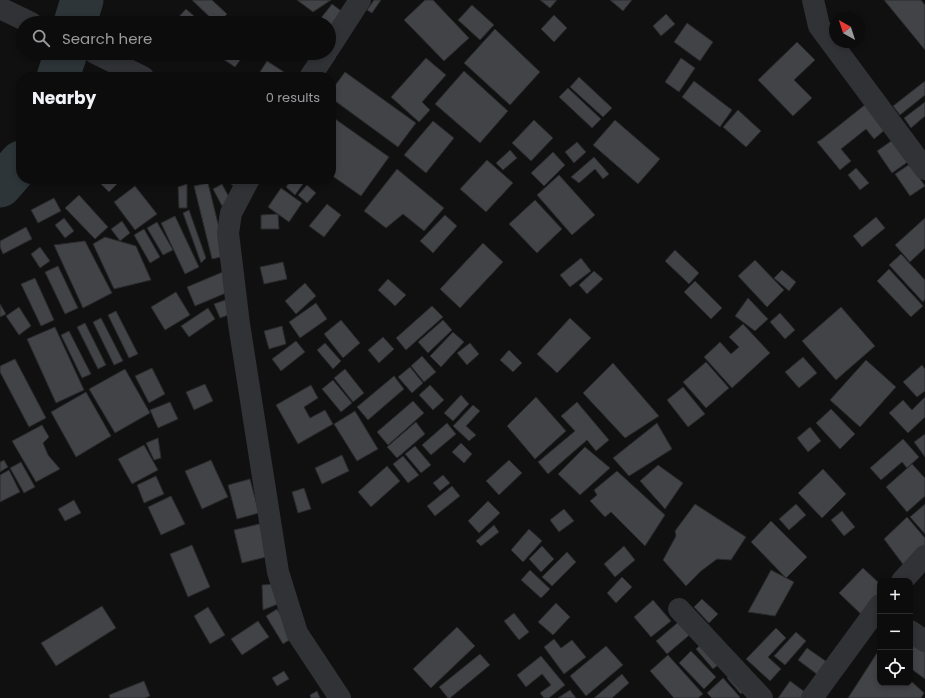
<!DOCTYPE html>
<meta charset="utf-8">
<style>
:root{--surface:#0c0c0d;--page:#1a1a1b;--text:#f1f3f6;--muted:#9a9b9d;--line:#2c2c2e}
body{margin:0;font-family:Poppins,sans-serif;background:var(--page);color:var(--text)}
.controls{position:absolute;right:12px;bottom:12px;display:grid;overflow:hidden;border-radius:8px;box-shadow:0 2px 6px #0003}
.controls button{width:36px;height:36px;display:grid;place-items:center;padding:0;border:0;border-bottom:1px solid var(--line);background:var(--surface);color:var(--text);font:20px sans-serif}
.compass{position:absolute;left:829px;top:12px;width:36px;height:36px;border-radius:50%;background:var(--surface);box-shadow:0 2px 6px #0003;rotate:321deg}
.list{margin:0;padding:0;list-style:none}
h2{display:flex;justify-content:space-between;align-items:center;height:52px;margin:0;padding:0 16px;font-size:17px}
h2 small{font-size:13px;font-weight:400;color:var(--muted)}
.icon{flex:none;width:22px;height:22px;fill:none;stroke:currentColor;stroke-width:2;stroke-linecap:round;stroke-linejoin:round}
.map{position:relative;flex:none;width:925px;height:698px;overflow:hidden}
.search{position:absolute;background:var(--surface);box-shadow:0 2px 6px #0003;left:16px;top:16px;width:320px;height:44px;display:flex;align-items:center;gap:10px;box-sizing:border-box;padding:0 14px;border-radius:22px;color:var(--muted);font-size:15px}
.panel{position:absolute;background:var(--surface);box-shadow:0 2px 6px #0003;left:16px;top:72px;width:320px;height:112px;border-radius:16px}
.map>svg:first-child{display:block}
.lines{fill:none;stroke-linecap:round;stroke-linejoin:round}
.river{stroke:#2d3539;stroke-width:43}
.building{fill:#414346;stroke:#2a2a2c}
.street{stroke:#313235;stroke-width:22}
</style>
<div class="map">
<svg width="925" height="698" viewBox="0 0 925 698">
<rect width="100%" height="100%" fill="#101011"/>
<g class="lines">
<path class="river" d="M75 23 82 0
M58 77 66 53
M0 186 21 162"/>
</g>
<path class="building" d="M192 0H212L227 14 219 23H216Z
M297 0H331L313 12Z
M374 0H381L372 13 367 10Z
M425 0H433L469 38 444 61 404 20Z
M540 0H557L550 8Z
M610 0H632L623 11Z
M884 0H921L925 5V50Z
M332 4 344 13 333 27 321 18Z
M472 5 494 25 480 40 458 20Z
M186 9 202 23 174 22Z
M666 14 675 24 661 36 653 26Z
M554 15 567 28 554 42 541 29Z
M687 23 713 42 700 61 674 42Z
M495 29 540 72 510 105 464 63Z
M797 42 815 60 794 80 812 98 793 116 758 80Z
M223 53H239L243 56 235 67 220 57Z
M426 58 446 75 422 102 430 110 419 122 391 97Z
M681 58 695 68 679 92 665 82Z
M267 61 284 72 281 77H261L258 75Z
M464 71 508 111 480 143 435 104Z
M345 72 416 123 398 147 331 98V91Z
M579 77 612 108 603 117 570 87Z
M694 81 732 110 720 127 682 97Z
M925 81V95L900 115 893 106Z
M568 88 601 119 592 128 559 97Z
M925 102V116L911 128 904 118Z
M866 104 886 129 874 139 866 129 841 149 851 161 840 170 817 142 822 139Z
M738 110 761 131 746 147 723 127Z
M331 116 389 157 361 196 331 175Z
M534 120 553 138 531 161 512 143Z
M615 120 660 159 638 184 593 145Z
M433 121 454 138 426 173 404 155Z
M894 139 909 161 892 173 877 151Z
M577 142 586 152 574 163 565 152Z
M510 150 517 158 503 170 496 163Z
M553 152 565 165 544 186 531 173Z
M594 157 609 174 603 179 595 169 579 183 571 177Z
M487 160 513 183 486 212 460 189Z
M910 164 925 186 910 196 895 174Z
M856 168 869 183 860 190 848 175Z
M397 169 444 208 424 231 403 214 386 228 364 211Z
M559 175 595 215 572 235 537 195Z
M96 179H122L109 192Z
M227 179H241L236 187 226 181Z
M292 179H296L303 184 295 195 286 187Z
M208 183 226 256 212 259 194 186Z
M187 184V208H179L178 187Z
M222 184 231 201 222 206 213 189Z
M307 185 316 193 307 203 298 195Z
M135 186 157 214 135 230 114 202Z
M281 188 302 203 289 222 268 207Z
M79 195 108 227 95 239 65 208Z
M54 198 61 211 38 223 31 210Z
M535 200 562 229 537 253 509 224Z
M327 204 341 215 324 237 309 226Z
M189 210 206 258 201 263 183 213Z
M278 214 279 229H261V215Z
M445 215 457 226 433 253 420 241Z
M175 216 199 267 185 274 161 223Z
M876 217 885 228 862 247 853 236Z
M64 218 74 231 65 238 55 225Z
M925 218V248L910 262 895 245Z
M122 221 130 233 120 241 111 229Z
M157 222 173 250 163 255 147 228Z
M26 227 32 239 3 254 0 247V241Z
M144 229 160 257 150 263 134 235Z
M105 237 136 246 151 280 114 289 93 244Z
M85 241 112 293 83 308 54 245Z
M483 243 503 262 460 308 440 289Z
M40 247 50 261 40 268 31 254Z
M675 250 699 273 689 284 665 261Z
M901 254 925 280V299L923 302 889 265Z
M581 258 591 271 570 287 560 275Z
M755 260 784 290 767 307 738 276Z
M283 262 287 279 264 284 260 267Z
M58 266 78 308 65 314 45 272Z
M889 269 923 306 911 317 877 281Z
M782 270 796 282 789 291 774 278Z
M225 271 233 290 195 306 187 287Z
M594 271 603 279 587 294 579 285Z
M35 278 54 320 41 326 21 284Z
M388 279 406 295 395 306 378 290Z
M695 281 722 308 711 319 684 292Z
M305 283 316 296 296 314 285 301Z
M176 292 190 315 165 330 151 307Z
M748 298 768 319 755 331 735 316Z
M225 300 231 314 220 318 214 304Z
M316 303 327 319 300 338 289 322Z
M0 304 6 314 0 317Z
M432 306 443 317 406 350 396 338Z
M19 307 31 326 19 335 6 316Z
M841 307 875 346 836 380 802 341Z
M208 308 215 319 189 337 181 326Z
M116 311 138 354 129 358 108 315Z
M780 313 795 330 785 339 770 322Z
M101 318 123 361 114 365 93 322Z
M570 318 591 338 557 373 537 354Z
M341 320 360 343 343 358 324 334Z
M443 320 452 330 428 353 418 342Z
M85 323 106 365 98 369 77 327Z
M743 324 770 353 732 388 704 357 720 342 731 354 739 347 729 337Z
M282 326 286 344 269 349 264 331Z
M55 327 84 390 56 403 27 339Z
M69 331 91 374 82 378 61 335Z
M453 332 464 342 441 367 430 356Z
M383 337 394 349 379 363 368 350Z
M296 341 305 352 281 371 272 359Z
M325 343 341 361 333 369 317 350Z
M470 343 479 354 467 365 457 353Z
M509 350 522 363 513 372 500 360Z
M422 356 436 372 424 382 411 366Z
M803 357 817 373 799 388 785 372Z
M15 359 46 418 29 427 0 372V366Z
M866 360 896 387 860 427 830 400Z
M706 362 729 388 706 408 683 382Z
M613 363 659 416 625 438 583 393Z
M922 365 925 369V391L917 397 903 382Z
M410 367 423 383 412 393 398 377Z
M152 368 165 394 149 403 135 376Z
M125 369 150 413 115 433 89 389Z
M345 369 364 393 353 402 334 378Z
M394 376 404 389 368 420 357 407Z
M333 380 352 403 341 412 322 389Z
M205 384 213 401 194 410 186 392Z
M311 385 318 398 304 407 310 418 325 410 333 424 298 444 276 405Z
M430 385 444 400 433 410 419 395Z
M683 387 705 414 688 427 667 400Z
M86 392 111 436 76 457 51 412Z
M461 395 469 404 453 421 444 413Z
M536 397 566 431 535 459 507 426Z
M925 397V417L908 433 889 413 903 400 912 410Z
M413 401 424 413 388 445 377 432Z
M170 402 178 419 158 428 150 410Z
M577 402 609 440 596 451 587 440 548 474 538 462 575 431 561 416Z
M473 405 480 411 466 426 476 435 469 441 453 426Z
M831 409 855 434 840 449 816 423Z
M355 411 378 449 357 461 334 424Z
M416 422 425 434 397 458 387 447Z
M447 423 456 434 431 455 422 445Z
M657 423 672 449 629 476 613 458Z
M42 425 49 437 43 443 48 455 60 469 36 482 12 441Z
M810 427 821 441 808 452 797 438Z
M925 434V457L914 442Z
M158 438 161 458 154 460 146 443Z
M903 439 919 457 907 468 902 462 881 480 870 468Z
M461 443 472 454 464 463 452 452Z
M144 445 158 470 132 484 118 459Z
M415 446 431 465 421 473 405 454Z
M585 447 610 468 580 495 558 474Z
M342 455 349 471 322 484 315 468Z
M403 456 419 475 408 483 393 464Z
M4 460 8 467 0 472V462Z
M211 460 228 497 202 509 185 471Z
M509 460 522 473 499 495 486 481Z
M21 462 35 487 24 493 10 468Z
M912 464 925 478V496L907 512 886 487Z
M658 465 683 483 665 509 640 481Z
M387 466 400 481 371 507 358 492Z
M823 469 846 494 822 518 798 493Z
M9 470 20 492 0 502V475Z
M617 471 665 515 645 546 611 512 605 517 590 501 597 495 594 490Z
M443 475 450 483 440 491 433 483Z
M156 476 164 494 144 503 137 485Z
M250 479 259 513 237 519 228 485Z
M452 486 460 496 435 516 427 506Z
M304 488 311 509 298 513 292 492Z
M171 496 185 524 161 535 148 507Z
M74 500 81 513 65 521 58 509Z
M488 501 500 513 479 533 468 521Z
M695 504 746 537 731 560 717 559 701 571 686 586 663 560 676 536 675 531Z
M796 504 806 515 789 530 779 519Z
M925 504V534L910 517Z
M564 509 574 521 559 532 550 520Z
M842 511 855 527 844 536 831 520Z
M907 517 925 538V552L908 571 884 539Z
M771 521 807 557 786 578 751 542Z
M263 523 270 556 242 563 234 530Z
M494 525 499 532 481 546 476 541Z
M529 529 542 541 523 562 511 550Z
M192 545 210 587 188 597 170 554Z
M542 546 554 559 541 572 529 559Z
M624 546 635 560 615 577 604 564Z
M567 552 576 562 552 586 542 577Z
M863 568 880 584V602L865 618 839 593Z
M530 570 550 589 541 598 521 580Z
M771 570 794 582 775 616 748 612Z
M622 577 632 587 616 603 607 593Z
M277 584 278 604 263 610 262 585Z
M702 599 718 614 709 623 694 607Z
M653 600 671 621 651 637 634 617Z
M556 603 570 617 553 635 538 622Z
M102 606 116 628 56 666 41 643Z
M208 607 225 635 210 644 194 616Z
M277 609 294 637 283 644 266 616Z
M514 613 529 632 519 640 504 621Z
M682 619 693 632 667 654 656 641Z
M258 621 269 637 242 655 231 639Z
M457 627 475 646 431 688 413 669Z
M776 628 786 638 768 657 781 669 770 681 746 659Z
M796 632 806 641 785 665 774 656Z
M910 634 925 645V679L910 668Z
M554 639 561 648 572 640 586 657 564 674 544 647Z
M705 641 723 661 713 669 696 649Z
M606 646 623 665 586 696 570 676Z
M807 648 827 662 818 675 798 660Z
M691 651 716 677 704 689 679 663Z
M877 653 880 655V683H910V680L924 693 921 698H848Z
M480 654 490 665 450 698H448L439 687Z
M668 655 703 694 698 698H674L650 671Z
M541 656 565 685 549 698H544L540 693 551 685 542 674 526 687 517 675Z
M284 671 289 679 277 686 272 678Z
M733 672 747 687 741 694 727 678Z
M622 674 629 683 612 698H594Z
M723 678 740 697 739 698H712L707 693Z
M144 681 150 696 145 698H110L109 695Z
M790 681 809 695 807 698H778Z
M570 690 576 698H558Z
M317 691 320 698H311L310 695Z"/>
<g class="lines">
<path class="street" d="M813 0 819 26 925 169
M0 8 31 23
M329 48 360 0
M95 53 143 77
M310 77 326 53
M249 179 231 213 228 233 239 324 278 572 297 633 340 698
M902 581 925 556
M679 609 762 698
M910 631 925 641
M812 698 880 605"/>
</g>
</svg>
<div class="controls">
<button>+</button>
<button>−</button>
<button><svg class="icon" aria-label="locate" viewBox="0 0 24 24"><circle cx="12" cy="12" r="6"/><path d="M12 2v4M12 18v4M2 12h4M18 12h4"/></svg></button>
</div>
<svg class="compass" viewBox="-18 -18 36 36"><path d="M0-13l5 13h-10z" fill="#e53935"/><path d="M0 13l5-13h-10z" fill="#9a9b9d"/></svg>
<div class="search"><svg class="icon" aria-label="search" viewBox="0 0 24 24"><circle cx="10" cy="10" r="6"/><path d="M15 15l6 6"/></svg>Search here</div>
<section class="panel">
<h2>Nearby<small>0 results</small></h2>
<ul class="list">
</ul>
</section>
</div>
